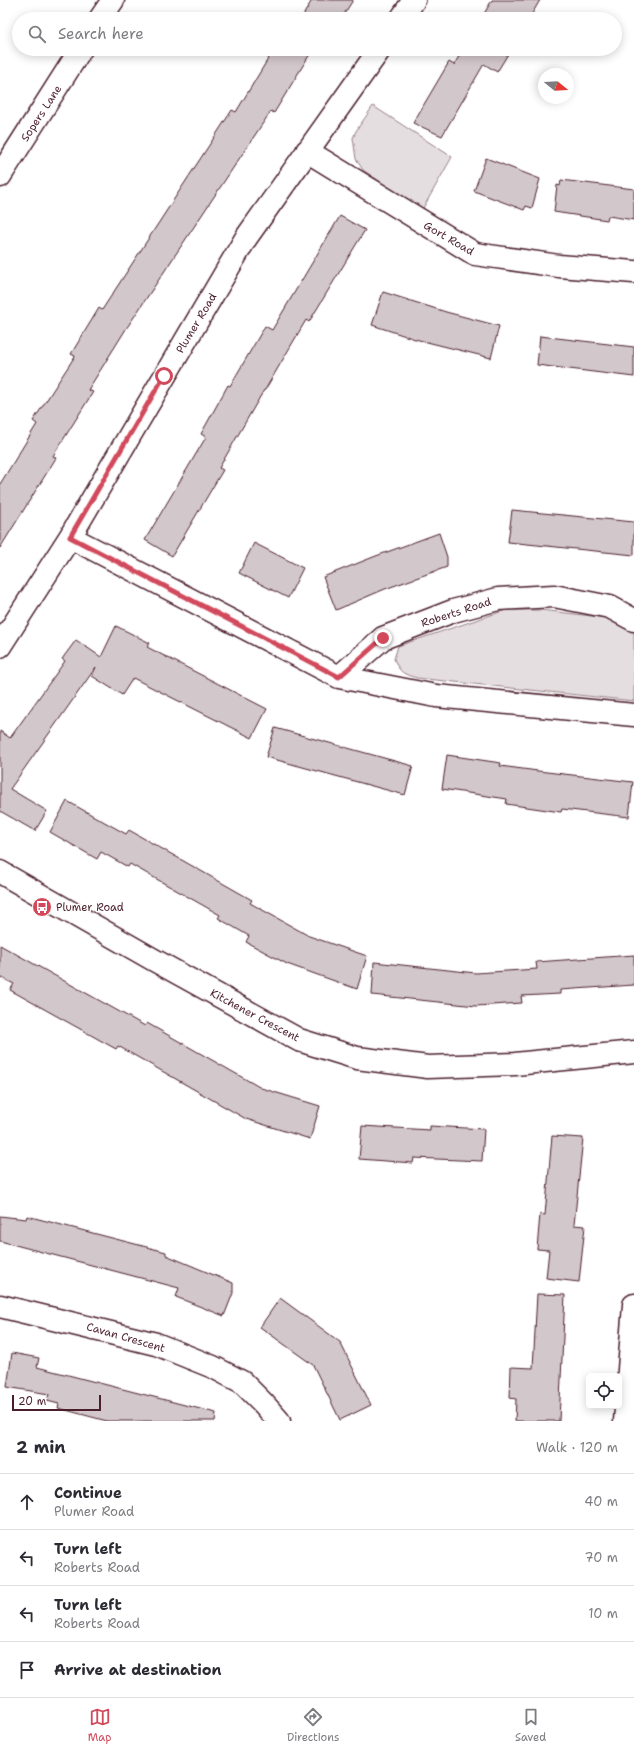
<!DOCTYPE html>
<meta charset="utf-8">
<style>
:root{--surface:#fff;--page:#f2f2f3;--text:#2b2b33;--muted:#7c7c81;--line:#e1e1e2;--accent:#d1495b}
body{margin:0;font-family:"Shantell Sans",sans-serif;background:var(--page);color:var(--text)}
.controls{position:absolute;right:12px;bottom:12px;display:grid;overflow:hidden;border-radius:6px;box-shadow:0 2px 10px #0003}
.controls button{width:36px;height:36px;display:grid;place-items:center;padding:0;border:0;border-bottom:1px solid var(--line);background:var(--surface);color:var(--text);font:20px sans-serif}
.compass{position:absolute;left:538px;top:68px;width:36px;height:36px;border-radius:50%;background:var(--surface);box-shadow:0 2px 10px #0003;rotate:108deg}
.scale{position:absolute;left:12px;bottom:10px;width:89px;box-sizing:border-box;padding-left:4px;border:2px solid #4a1f2b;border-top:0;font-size:11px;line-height:14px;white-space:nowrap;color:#4a1f2b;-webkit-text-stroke:3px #fff;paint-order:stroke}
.stop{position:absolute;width:12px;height:12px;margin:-9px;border:3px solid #d1495b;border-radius:50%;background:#fff}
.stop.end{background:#d1495b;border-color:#fff;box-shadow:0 1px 4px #0008}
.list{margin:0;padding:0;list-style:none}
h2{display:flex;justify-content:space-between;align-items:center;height:52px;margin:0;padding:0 16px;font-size:17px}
h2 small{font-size:13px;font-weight:400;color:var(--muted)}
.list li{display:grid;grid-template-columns:26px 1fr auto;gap:12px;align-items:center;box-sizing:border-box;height:56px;padding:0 16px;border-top:1px solid var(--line)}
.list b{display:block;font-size:15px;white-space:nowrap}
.list p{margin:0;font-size:13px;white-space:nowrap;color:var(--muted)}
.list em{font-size:13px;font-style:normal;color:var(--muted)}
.icon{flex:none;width:22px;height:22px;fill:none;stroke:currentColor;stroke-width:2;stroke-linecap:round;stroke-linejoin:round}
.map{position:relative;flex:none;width:634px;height:1421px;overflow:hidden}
.search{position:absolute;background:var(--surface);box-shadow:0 2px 10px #0003;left:12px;right:12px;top:12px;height:44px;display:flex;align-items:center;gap:10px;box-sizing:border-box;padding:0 14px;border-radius:22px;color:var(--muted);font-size:15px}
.sheet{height:276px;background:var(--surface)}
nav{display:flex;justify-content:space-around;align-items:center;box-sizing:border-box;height:56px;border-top:1px solid var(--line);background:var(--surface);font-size:11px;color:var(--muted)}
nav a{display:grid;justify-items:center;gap:2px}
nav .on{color:var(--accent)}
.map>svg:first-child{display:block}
.green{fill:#e5dee0;stroke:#987e86}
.building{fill:#d2c7cb;stroke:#4a1f2b}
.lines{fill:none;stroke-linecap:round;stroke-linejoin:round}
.minor-casing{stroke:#4a1f2b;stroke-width:25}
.minor{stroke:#fff;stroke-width:22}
.route{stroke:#d1495b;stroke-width:5}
.labels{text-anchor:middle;stroke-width:3;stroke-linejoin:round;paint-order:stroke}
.street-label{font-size:11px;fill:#4a1f2b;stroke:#fff}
.poi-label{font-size:11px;fill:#4a1f2b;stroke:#fff;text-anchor:start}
</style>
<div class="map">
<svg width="634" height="1421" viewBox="0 0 634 1421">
<rect width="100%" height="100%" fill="#fff"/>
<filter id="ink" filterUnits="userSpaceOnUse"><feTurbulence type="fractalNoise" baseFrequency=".025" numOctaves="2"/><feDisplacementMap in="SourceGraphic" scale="8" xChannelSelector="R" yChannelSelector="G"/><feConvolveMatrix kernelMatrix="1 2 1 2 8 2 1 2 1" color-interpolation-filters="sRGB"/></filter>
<g filter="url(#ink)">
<path class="green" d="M373 106 452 157 422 210 363 170 356 159 353 138 356 131Z
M506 610H541L608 618 634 630V701L417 678C403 674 400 673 394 659L398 646Z"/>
<path class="building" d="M312 0H353L341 19H301Z
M492 0H540L529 19H481Z
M274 49H313L274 113 271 111 126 329 88 390 93 392 53 456 56 458 0 548V484L37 424 33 421 75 356 71 354 99 308 102 310 232 110 236 112Z
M463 49H511L497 72 484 64 442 136 413 123 449 62 454 65Z
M486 158 540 179 532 208 526 206 524 210 474 191Z
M561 180 634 189V220L608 216 607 220 554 212 557 185 560 186Z
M340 216 365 230 309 322 306 320 265 390H264L219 468 223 470 172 556 145 540 206 437 201 434 228 385 230 386 265 326 272 330Z
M383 292 446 312 499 326 491 358 415 339 372 325Z
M540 336 634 347V377L537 365Z
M512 510 634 522V555L508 542Z
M439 533 447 557V567L385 589 336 610 323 577 376 556Z
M254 543 303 568 288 598 239 573Z
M116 626 150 643 147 647 267 709 252 738 133 678 122 695 92 676 96 667 10 789 47 811 35 831 0 811V731L10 738 65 661 62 659 76 640 101 657Z
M275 728 413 766 405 795 266 757Z
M447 755 501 763 500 766 538 771 633 782 629 817 562 809 561 812 506 804 507 799 442 789Z
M67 801 126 834 129 830 252 900 250 903 309 936 367 956 357 989 287 964 246 942 249 936 218 918 220 915 130 864 128 867 101 852 97 859 50 832Z
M0 945 145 1026 147 1023 261 1088 320 1106 310 1139 246 1119 118 1046 116 1049 10 990 14 984 0 977Z
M634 955V985L560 990V994L521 996 522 1003 476 1006 372 995 374 962 476 973 537 969 536 962Z
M362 1126 430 1130V1126L484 1129 482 1161 414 1158 413 1163 359 1159Z
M552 1136 583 1138 574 1225 585 1226 579 1282 546 1278 549 1250 537 1249 540 1214 545 1215Z
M0 1216 26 1219 27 1216 166 1252V1255L233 1283V1293L224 1316 176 1297 179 1288 0 1241Z
M537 1294 565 1295 559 1421H515L516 1399 510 1398 511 1367 533 1368Z
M280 1298 340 1342 371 1405 340 1420 313 1365 260 1327Z
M12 1353 39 1358 37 1367 216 1413 215 1421H107L58 1408 59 1404 47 1401 49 1394 7 1387Z"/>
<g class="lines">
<defs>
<path id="minor" d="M100 19 113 0
M401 19 414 0
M307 151 475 254 559 266 634 272
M0 176 81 49
M70 537 339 677 436 696 634 715
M0 646 70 537 246 238 380 49
M339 677 383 638 453 611 498 599 554 596 610 607 634 620
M0 872 154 960 299 1040 357 1058 428 1067 515 1064 634 1052
M0 1306 156 1344 213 1367 242 1382 263 1403 279 1421
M625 1421 634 1305"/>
</defs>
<use href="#minor" class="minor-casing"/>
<use href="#minor" class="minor"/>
</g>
</g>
<g class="lines" filter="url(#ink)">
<path class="route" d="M164 376 70 537 339 677 383 638"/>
</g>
<defs>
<symbol id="bus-disc" viewBox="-11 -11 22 22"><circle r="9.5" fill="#d1495b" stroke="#fff"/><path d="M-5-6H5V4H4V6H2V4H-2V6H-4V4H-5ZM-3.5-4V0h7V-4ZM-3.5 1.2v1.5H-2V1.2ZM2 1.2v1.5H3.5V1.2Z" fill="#fff"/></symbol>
</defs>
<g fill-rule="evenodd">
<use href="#bus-disc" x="31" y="896" width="22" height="22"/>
</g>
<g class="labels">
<g class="street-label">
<text transform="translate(41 113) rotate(-57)" y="4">Sopers Lane</text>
<text transform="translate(449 238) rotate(30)" y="4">Gort Road</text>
<text transform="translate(196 323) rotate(-59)" y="4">Plumer Road</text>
<text transform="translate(456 612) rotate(-18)" y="4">Roberts Road</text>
<text transform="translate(255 1015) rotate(28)" y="4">Kitchener Crescent</text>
<text transform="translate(126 1337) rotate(16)" y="4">Cavan Crescent</text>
</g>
<g class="poi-label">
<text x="56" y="911">Plumer Road</text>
</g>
</g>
</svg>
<div class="controls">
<button><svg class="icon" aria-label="locate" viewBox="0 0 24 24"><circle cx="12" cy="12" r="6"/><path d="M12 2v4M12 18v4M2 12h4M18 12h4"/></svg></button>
</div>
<svg class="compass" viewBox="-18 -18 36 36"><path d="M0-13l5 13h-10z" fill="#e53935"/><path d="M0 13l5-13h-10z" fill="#7c7c81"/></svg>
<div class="scale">20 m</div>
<div class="stop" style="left:164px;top:376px"></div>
<div class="stop end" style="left:383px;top:638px"></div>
<div class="search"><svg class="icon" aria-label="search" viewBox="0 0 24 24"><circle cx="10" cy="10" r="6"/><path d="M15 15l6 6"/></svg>Search here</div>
</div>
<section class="sheet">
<h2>2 min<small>Walk · 120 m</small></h2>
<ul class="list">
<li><svg class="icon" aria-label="ahead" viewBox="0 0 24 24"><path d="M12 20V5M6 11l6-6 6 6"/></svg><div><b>Continue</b><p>Plumer Road</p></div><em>40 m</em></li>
<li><svg class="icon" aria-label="left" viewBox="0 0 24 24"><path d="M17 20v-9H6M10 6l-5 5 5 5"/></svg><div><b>Turn left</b><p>Roberts Road</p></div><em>70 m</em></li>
<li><svg class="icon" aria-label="left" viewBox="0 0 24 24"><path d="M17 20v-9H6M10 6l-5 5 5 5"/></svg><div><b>Turn left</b><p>Roberts Road</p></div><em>10 m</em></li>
<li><svg class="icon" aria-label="arrive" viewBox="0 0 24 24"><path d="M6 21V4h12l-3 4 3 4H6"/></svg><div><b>Arrive at destination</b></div></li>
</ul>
</section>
<nav>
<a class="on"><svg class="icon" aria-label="map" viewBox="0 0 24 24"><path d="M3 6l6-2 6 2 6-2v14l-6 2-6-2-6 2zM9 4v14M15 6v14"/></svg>Map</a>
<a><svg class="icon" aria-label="directions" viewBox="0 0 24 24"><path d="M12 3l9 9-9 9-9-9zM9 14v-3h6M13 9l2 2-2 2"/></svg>Directions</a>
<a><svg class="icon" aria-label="saved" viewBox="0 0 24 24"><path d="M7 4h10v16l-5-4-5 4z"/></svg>Saved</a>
</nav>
